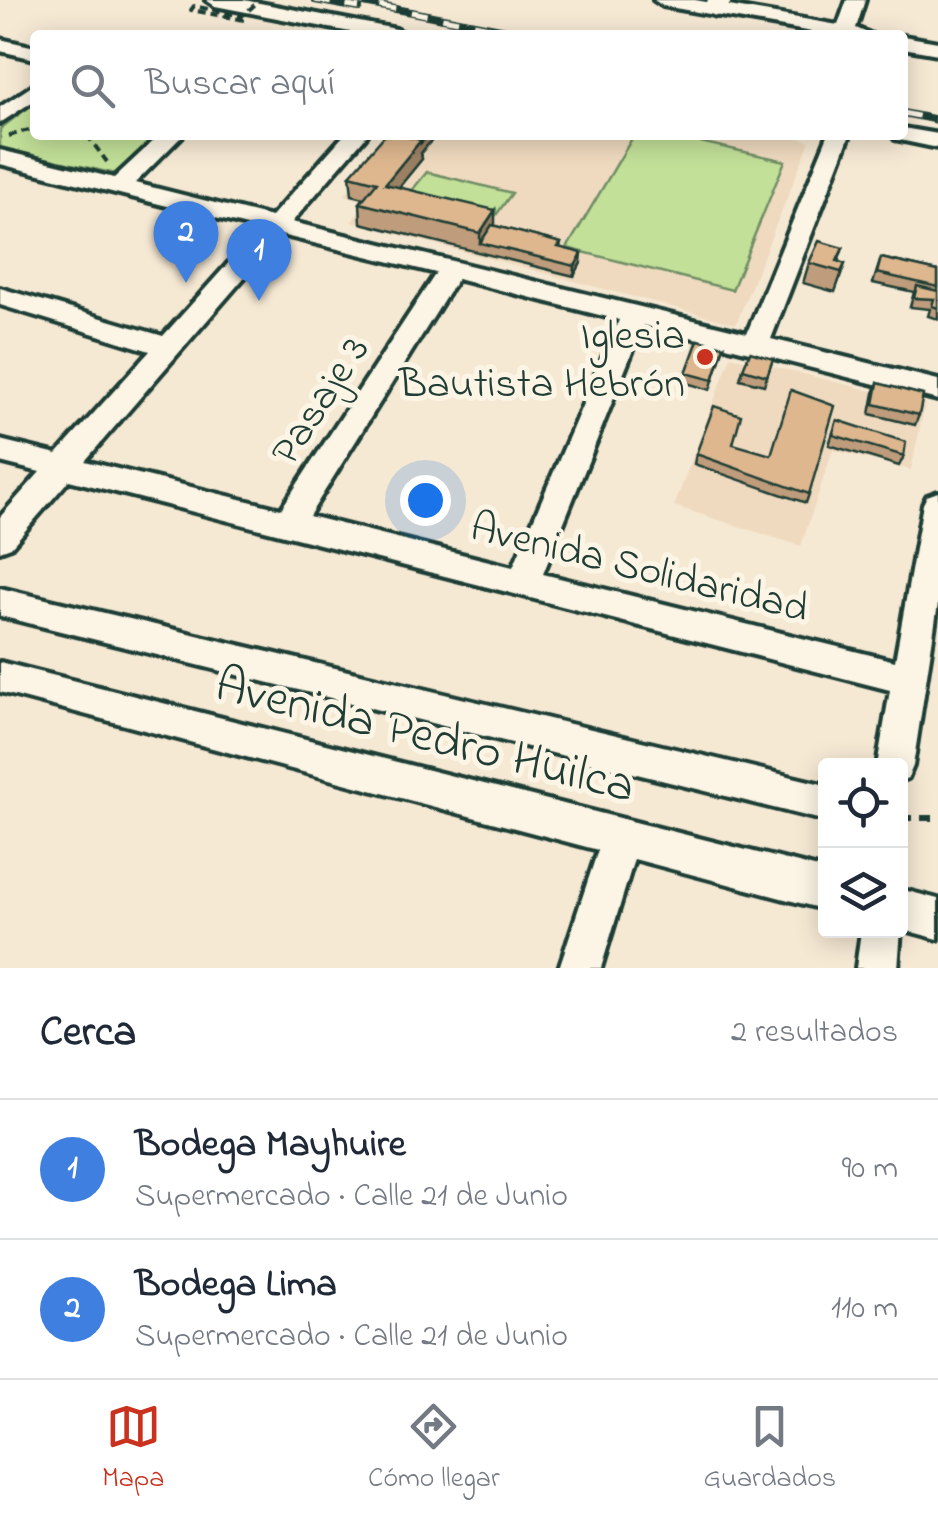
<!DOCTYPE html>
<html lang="es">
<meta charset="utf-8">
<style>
:root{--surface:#fff;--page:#f2f2f3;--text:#1f2937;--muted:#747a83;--line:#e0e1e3;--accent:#c8321e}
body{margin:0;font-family:"Indie Flower",sans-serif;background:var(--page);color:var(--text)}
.controls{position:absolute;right:30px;bottom:30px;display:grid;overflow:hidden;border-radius:10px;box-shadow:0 5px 25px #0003}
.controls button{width:90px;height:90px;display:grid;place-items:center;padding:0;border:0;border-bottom:2px solid var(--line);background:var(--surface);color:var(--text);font:50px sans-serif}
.you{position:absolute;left:425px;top:500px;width:35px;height:35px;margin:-25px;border:8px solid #fff;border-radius:50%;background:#1a73e8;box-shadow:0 0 0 15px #1a73e833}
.badge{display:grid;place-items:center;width:65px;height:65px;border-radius:50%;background:var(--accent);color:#fff;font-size:32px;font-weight:700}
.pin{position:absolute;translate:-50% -82px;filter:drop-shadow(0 2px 5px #0008)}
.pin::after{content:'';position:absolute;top:52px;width:35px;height:30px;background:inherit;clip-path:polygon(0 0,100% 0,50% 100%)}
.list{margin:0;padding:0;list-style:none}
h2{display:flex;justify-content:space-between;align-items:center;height:130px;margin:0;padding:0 40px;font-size:42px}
h2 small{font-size:32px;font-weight:400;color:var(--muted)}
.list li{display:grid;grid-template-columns:65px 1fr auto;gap:30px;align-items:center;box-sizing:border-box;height:140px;padding:0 40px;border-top:2px solid var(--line)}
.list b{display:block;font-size:38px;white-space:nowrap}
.list p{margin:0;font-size:32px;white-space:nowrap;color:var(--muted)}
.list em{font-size:32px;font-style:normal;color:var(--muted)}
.icon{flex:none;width:55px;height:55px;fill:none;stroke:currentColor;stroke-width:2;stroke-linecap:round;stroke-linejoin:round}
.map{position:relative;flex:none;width:938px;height:968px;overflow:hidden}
.search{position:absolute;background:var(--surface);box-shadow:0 5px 25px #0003;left:30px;right:30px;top:30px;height:110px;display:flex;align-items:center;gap:25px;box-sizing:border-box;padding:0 35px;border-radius:10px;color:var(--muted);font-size:38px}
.sheet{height:410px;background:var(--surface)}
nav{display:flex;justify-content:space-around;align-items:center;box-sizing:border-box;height:140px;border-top:2px solid var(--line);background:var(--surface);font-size:28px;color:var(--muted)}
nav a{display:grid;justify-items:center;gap:5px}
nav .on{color:var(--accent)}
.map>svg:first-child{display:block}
.built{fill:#efdabf}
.green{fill:#c2e098;stroke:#708e66;stroke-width:2.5}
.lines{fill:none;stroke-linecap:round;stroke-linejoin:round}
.minor-casing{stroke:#1f3d34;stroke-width:8}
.tertiary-casing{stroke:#1f3d34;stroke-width:8}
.path-far1{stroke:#1f3d34;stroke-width:4;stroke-dasharray:8 5;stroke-linecap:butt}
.path{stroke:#1f3d34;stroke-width:6;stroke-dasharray:12 9;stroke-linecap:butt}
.minor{fill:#fcf5e5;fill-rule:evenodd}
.tertiary{fill:#fcf5e5;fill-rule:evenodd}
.rail-casing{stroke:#1f3d34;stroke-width:8}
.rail{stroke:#fcf5e5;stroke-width:5;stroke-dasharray:16;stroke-linecap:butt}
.path-bridge{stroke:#1f3d34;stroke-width:4;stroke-dasharray:8 5;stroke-linecap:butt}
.wall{fill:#bf9d7b;stroke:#1f3d34;stroke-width:2.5}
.shaded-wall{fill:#9b8064;stroke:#1f3d34;stroke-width:2.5}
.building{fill:#deb78f;stroke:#1f3d34;stroke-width:2.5}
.poi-dot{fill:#c8321e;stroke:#fcf5e5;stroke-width:4}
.labels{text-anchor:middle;stroke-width:10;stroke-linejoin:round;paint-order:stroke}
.poi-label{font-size:42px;fill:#1f3d34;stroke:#fcf5e5;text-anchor:end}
.street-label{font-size:42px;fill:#1f3d34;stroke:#fcf5e5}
.near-street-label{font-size:50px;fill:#1f3d34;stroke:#fcf5e5}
</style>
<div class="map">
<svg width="938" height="968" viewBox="0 0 938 968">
<rect width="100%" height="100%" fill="#f6e9d4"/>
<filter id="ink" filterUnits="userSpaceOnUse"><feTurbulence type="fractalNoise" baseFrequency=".01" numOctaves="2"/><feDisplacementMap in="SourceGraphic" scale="20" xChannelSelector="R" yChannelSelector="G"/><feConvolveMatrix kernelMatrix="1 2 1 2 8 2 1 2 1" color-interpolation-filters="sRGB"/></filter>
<g filter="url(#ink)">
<path class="built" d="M396 135H784L810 141 736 324 351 222 367 202 344 195Z
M731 356 925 404 911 470 833 450 801 546 674 506Z"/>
<path class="green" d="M35 102V135H157L116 174 0 148V129Z
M634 135H669L785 161 732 290 567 248Z
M427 172 512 193 491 222 404 200Z"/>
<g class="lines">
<defs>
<path id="minor" d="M206 0H244L396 29 406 35H366L215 6Z
M654 0H695L838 25 847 0H865L856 28 872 35H829L663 6Z
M903 36 938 42V54L903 48Z
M0 39 35 47V59L0 51Z
M35 84V100L0 123V107Z
M903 128 938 134V148L895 139 893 135H903Z
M160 135H183L135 183 271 217 344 135H367L292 222 747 333 828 135H850L771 339 938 380V400L643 325 543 574 895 661 923 504 927 496 938 492V604L913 766 908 778 900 781V766H877L890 690 69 480 11 547 0 551V517L40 472 0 462V440L57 454 150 351 0 305V288L163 336 259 229 0 164V150L114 178ZM281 235 436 273 281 509 85 461ZM457 279 619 320 513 567 309 516Z
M0 588 826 785V821L0 616Z
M0 662 826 870V910L634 859 601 968H559L598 850 0 692Z
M900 889 938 899V939L901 929 898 968H856L861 931H900Z"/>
<path id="tertiary" d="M708 0H732L724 14 715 16 703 9Z"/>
</defs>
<use href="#minor" class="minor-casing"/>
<use href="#tertiary" class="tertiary-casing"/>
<path class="path-far1" d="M87 135 107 162
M9 136 35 128"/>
<path class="path" d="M900 818H938"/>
<use href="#minor" class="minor"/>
<use href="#tertiary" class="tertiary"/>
<defs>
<path id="rail" d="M315 0 359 8
M348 0 532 35
M903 113 938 120"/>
</defs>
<use href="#rail" class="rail-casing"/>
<use href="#rail" class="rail"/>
<path class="path-bridge" d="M244 20 191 10 194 6 242 16 260 0"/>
</g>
<path class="wall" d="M421 153 422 159 399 187 495 226 561 243 560 248 581 263 574 276 361 223 360 203 364 198 352 195 350 175Z
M843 248 838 262 845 264 835 292 803 283 809 263Z
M881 258 938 271V319L928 316 930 309 910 307 914 292 873 283Z
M724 346 710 390 683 382 686 373Z
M773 359 764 385 740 379 743 369Z
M878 383 919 415 915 425 870 414 874 393Z
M837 420 904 456 899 466 829 445Z
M733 444 809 494 806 503 694 464 696 454Z"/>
<path class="shaded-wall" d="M428 135H436L421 153 422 159 386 203 385 184 421 140Z
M495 210V230L480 243V233Z
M582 253 581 263 574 276 575 266Z"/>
<path class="building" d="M385 135H400L421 140 385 184 495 210 480 233 360 203 377 182 350 175Z
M400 135H428L421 143V140Z
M492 225 561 243 558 247 582 253 575 266 480 243Z
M819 241 843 248 837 261 845 264 841 272 809 263Z
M881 258 938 271V287L877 273Z
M917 286 938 291V308L932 306 934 299 914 298Z
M698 340 724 346 713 380 686 373Z
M750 352 773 359 767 376 743 369Z
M878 383 923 395 919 415 874 404Z
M791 390 835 406 809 494 696 454 714 406 741 415 733 444 771 455Z
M837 420 906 442 904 456 833 435Z"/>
</g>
<circle class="poi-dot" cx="705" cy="357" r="10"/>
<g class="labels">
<g class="poi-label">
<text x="685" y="348">Iglesia<tspan x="685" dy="48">Bautista Hebrón</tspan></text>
</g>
<g class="street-label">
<text transform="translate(318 399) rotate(-57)" y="15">Pasaje 3</text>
<text transform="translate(640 565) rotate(14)" y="15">Avenida Solidaridad</text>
</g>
<g class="near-street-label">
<text transform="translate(426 732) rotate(14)" y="18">Avenida Pedro Huilca</text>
</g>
</g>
</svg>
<div class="controls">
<button><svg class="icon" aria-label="locate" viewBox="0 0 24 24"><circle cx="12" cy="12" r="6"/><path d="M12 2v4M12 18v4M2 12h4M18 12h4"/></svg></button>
<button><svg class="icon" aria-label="layers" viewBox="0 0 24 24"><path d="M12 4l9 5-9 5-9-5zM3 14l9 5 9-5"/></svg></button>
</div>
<div class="you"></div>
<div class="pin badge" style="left:259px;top:301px;background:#3f7fe0">1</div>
<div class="pin badge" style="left:186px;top:283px;background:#3f7fe0">2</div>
<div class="search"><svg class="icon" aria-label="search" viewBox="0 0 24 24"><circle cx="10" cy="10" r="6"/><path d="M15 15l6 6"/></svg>Buscar aquí</div>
</div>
<section class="sheet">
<h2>Cerca<small>2 resultados</small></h2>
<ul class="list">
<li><span class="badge" style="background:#3f7fe0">1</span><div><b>Bodega Mayhuire</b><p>Supermercado · Calle 21 de Junio</p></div><em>90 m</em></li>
<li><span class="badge" style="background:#3f7fe0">2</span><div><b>Bodega Lima</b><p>Supermercado · Calle 21 de Junio</p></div><em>110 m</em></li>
</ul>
</section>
<nav>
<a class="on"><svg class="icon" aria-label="map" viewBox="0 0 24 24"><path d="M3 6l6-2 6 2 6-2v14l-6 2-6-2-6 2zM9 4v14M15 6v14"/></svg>Mapa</a>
<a><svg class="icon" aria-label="directions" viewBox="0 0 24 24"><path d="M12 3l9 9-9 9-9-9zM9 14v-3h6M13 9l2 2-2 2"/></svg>Cómo llegar</a>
<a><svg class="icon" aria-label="saved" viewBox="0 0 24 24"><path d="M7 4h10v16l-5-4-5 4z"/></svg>Guardados</a>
</nav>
